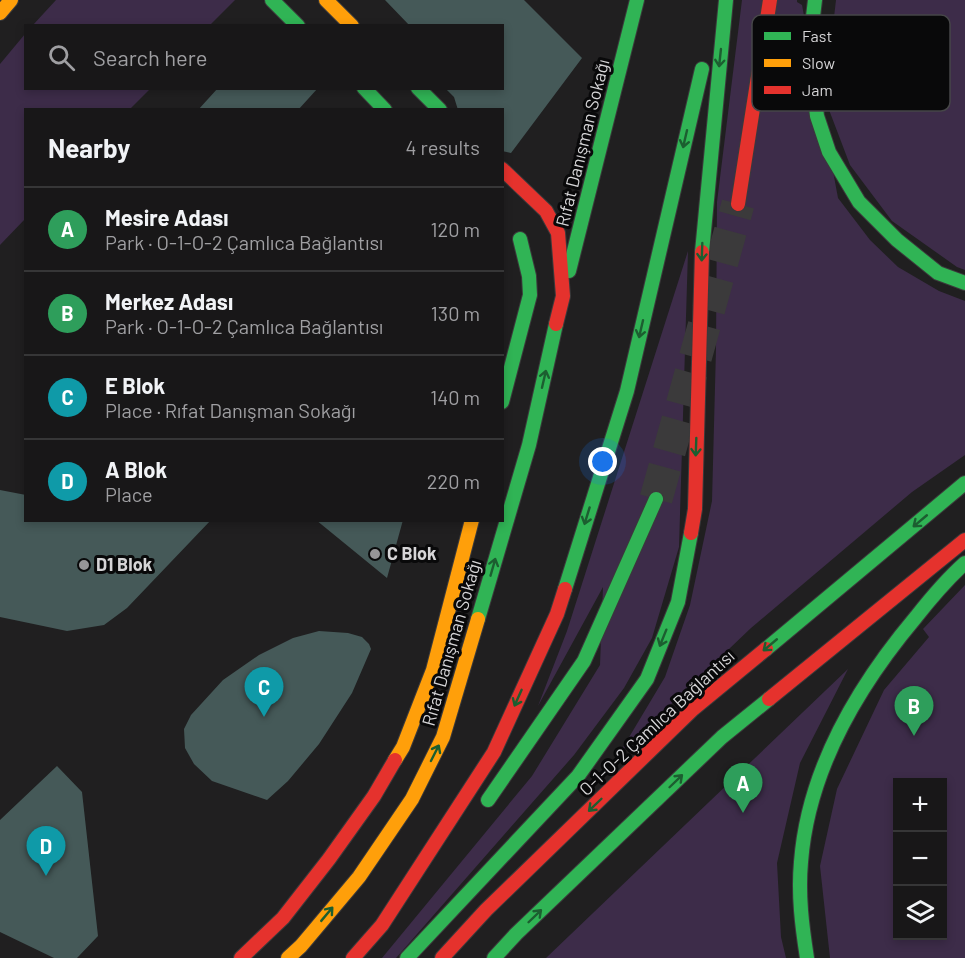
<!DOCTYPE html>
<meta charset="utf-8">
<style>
:root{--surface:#181718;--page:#252425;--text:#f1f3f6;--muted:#9f9fa2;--line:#363637;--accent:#db2777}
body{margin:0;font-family:Barlow,sans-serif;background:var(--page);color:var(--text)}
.controls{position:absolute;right:18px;bottom:18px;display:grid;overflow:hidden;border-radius:0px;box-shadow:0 3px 9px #0003}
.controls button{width:54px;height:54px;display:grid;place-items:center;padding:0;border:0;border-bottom:2px solid var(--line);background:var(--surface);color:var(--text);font:30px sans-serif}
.you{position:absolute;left:603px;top:462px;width:21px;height:21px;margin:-15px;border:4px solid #fff;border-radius:50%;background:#1a73e8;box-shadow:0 0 0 9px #1a73e833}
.badge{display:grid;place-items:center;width:39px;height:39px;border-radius:50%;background:var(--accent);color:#fff;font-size:20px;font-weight:700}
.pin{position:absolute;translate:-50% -50px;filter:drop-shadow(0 2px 3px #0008)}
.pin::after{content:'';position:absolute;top:32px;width:21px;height:18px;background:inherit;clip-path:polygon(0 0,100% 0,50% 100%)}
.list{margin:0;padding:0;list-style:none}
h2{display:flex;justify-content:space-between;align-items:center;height:78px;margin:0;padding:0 24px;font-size:26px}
h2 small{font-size:20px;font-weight:400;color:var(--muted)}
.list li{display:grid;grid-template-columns:39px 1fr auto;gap:18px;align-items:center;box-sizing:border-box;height:84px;padding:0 24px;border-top:2px solid var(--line)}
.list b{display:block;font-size:22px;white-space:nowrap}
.list p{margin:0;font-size:20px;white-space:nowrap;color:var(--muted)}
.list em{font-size:20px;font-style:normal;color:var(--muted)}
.icon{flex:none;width:33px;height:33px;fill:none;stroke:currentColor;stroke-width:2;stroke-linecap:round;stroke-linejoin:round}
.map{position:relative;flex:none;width:965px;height:958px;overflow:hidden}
.search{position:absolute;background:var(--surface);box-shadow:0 3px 9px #0003;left:24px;top:24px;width:480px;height:66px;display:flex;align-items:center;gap:15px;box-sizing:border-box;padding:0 21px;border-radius:0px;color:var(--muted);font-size:22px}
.panel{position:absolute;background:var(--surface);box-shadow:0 3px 9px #0003;left:24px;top:108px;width:480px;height:414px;border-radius:0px}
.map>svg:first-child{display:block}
.green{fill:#3d2c49;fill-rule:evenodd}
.building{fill:#455958}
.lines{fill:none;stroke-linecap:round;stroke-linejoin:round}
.highway-tunnel{stroke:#3b3a3b;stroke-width:33;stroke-dasharray:33 16;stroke-linecap:butt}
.fast-casing{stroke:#3b3a3b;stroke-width:16}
.slow-casing{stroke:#3b3a3b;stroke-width:16}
.jam-casing{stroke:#3b3a3b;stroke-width:16}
.fast{stroke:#30b455;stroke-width:14}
.slow{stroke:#ff9f0a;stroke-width:14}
.jam{stroke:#e5322d;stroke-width:14}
.oneway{stroke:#1c5e30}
.poi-dot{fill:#969597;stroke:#09090a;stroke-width:2}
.labels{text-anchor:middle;stroke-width:6;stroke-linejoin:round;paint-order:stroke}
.street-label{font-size:18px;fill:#d6d5d7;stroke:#09090a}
.poi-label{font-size:18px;font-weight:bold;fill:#d6d5d7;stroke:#09090a;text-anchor:start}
.key{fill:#09090a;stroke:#464648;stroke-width:1.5}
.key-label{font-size:16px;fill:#d6d5d7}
</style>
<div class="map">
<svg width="965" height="958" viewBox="0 0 965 958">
<rect width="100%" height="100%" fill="#201f20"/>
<path class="green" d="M56 0H235L210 25H33Z
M742 0H797V2L802 5 838 198 870 240 898 267 939 291 965 301V455L912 492 751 628 619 754 665 677 690 605 712 501 716 349 717 202Z
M836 0H965V270L957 267 892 221 850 165 823 94H834L831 43Z
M25 34 26 88 150 89 130 109 26 110 25 219 0 245V64Z
M688 251 679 547 652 638 624 688 574 755 396 958H382L532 776 600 665 603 587 538 706 567 631Z
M965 585V958H830L820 866 837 789 884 690 929 637 923 629ZM898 782H942V936H898Z
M848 669 800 763 777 863 781 937 786 958H546Z"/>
<path class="building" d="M385 0H524L582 58 511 153 502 151V110H458L454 97 445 88H502V26H410Z
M218 88H318L298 110H198Z
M0 490 26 495V520H211L127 608 104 625 67 631 0 617Z
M316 520H403L387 578Z
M319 631 348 633 362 637 369 644 371 649 352 693 319 744 288 781 267 800 212 781 194 764 185 748 184 729 191 715 223 680 259 655 293 638Z
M57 766 82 792 98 936 77 958H54L0 932V820Z"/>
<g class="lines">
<path class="highway-tunnel" d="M656 499 738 204"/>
<defs>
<path id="fast" d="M272 0 298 26
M815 0 809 50 817 116 829 152 859 202 897 240 938 273 965 283
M364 88 385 110
M418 88 440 110
M702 252 726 0
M569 271 637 0
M502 402 530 295 529 276 520 239
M565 589 627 391 702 69
M478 619 529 445 556 324
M766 649 965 483
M488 800 584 661 656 499
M407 958 578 776 647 679 678 602 691 533
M494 958 516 934 722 737 769 699
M807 958C802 926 798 895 801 862 808 770 858 686 916 617 931 598 947 579 965 563"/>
<path id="slow" d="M326 0 352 26
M0 13 11 0
M395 760 403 747 433 670 472 520
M288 958 301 946 359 877 412 799 443 737 478 619"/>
<path id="jam" d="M502 169 546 211 558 233 563 296 556 324
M738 204 770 0
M691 533 695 509 702 252
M769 699 965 540
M241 958 283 918 329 859 374 796 395 760
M353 958 382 925 494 752 557 614 565 589
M442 958 486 910 693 709 766 649"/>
</defs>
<use href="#fast" class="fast-casing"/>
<use href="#slow" class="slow-casing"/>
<use href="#jam" class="jam-casing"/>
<use href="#fast" class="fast"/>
<use href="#slow" class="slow"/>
<use href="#jam" class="jam"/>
</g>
<defs><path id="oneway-shaft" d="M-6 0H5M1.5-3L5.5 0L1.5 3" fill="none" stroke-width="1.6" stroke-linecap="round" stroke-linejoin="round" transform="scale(1.5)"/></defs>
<g class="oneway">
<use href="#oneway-shaft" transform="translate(720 58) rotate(96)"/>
<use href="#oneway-shaft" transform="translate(685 139) rotate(103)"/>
<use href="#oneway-shaft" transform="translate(702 252) rotate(92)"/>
<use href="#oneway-shaft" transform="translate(641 329) rotate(103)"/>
<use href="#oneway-shaft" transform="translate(544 379) rotate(-77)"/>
<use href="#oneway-shaft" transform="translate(696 447) rotate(92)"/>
<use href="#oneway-shaft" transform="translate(587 516) rotate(107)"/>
<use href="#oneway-shaft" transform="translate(920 521) rotate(140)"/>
<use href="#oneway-shaft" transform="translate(493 567) rotate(-74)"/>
<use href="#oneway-shaft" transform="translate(663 638) rotate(112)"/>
<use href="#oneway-shaft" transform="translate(770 645) rotate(140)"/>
<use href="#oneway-shaft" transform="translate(518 698) rotate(114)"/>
<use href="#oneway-shaft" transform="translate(435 753) rotate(-63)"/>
<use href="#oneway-shaft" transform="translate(676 781) rotate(-44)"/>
<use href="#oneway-shaft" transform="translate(595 805) rotate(136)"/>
<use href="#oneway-shaft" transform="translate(327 914) rotate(-50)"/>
<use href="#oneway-shaft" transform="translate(535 916) rotate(-44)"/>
</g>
<g class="poi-dot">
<circle cx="375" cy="554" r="6"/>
<circle cx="84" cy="565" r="6"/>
</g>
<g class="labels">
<g class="street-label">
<text transform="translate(583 143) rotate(-76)" y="6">Rıfat Danışman Sokağı</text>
<text transform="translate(452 643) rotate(-74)" y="6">Rıfat Danışman Sokağı</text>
<text transform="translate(657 723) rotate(-43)" y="6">O-1-O-2 Çamlıca Bağlantısı</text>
</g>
<g class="poi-label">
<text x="387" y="560">C Blok</text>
<text x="96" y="571">D1 Blok</text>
</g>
</g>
<rect x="752" y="15" width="198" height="96" rx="9" class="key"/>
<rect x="764" y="32" width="27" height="8" fill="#30b455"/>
<rect x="764" y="59" width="27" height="8" fill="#ff9f0a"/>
<rect x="764" y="86" width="27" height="8" fill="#e5322d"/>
<g class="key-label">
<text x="802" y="42">Fast</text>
<text x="802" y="69">Slow</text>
<text x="802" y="96">Jam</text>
</g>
</svg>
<div class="controls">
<button>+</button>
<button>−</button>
<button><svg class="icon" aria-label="layers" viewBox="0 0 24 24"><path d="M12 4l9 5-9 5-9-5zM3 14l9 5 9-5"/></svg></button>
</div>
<div class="you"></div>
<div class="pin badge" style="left:743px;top:813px;background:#2e9e5b">A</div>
<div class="pin badge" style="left:914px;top:736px;background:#2e9e5b">B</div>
<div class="pin badge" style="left:264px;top:717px;background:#0f9aa8">C</div>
<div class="pin badge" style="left:46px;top:876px;background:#0f9aa8">D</div>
<div class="search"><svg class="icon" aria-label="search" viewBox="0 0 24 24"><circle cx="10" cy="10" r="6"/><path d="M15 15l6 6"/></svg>Search here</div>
<section class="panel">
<h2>Nearby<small>4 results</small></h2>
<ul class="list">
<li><span class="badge" style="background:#2e9e5b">A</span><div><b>Mesire Adası</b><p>Park · O-1-O-2 Çamlıca Bağlantısı</p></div><em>120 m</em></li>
<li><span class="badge" style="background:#2e9e5b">B</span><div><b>Merkez Adası</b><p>Park · O-1-O-2 Çamlıca Bağlantısı</p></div><em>130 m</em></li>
<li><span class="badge" style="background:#0f9aa8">C</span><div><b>E Blok</b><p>Place · Rıfat Danışman Sokağı</p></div><em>140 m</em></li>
<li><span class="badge" style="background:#0f9aa8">D</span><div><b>A Blok</b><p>Place</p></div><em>220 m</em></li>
</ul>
</section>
</div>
